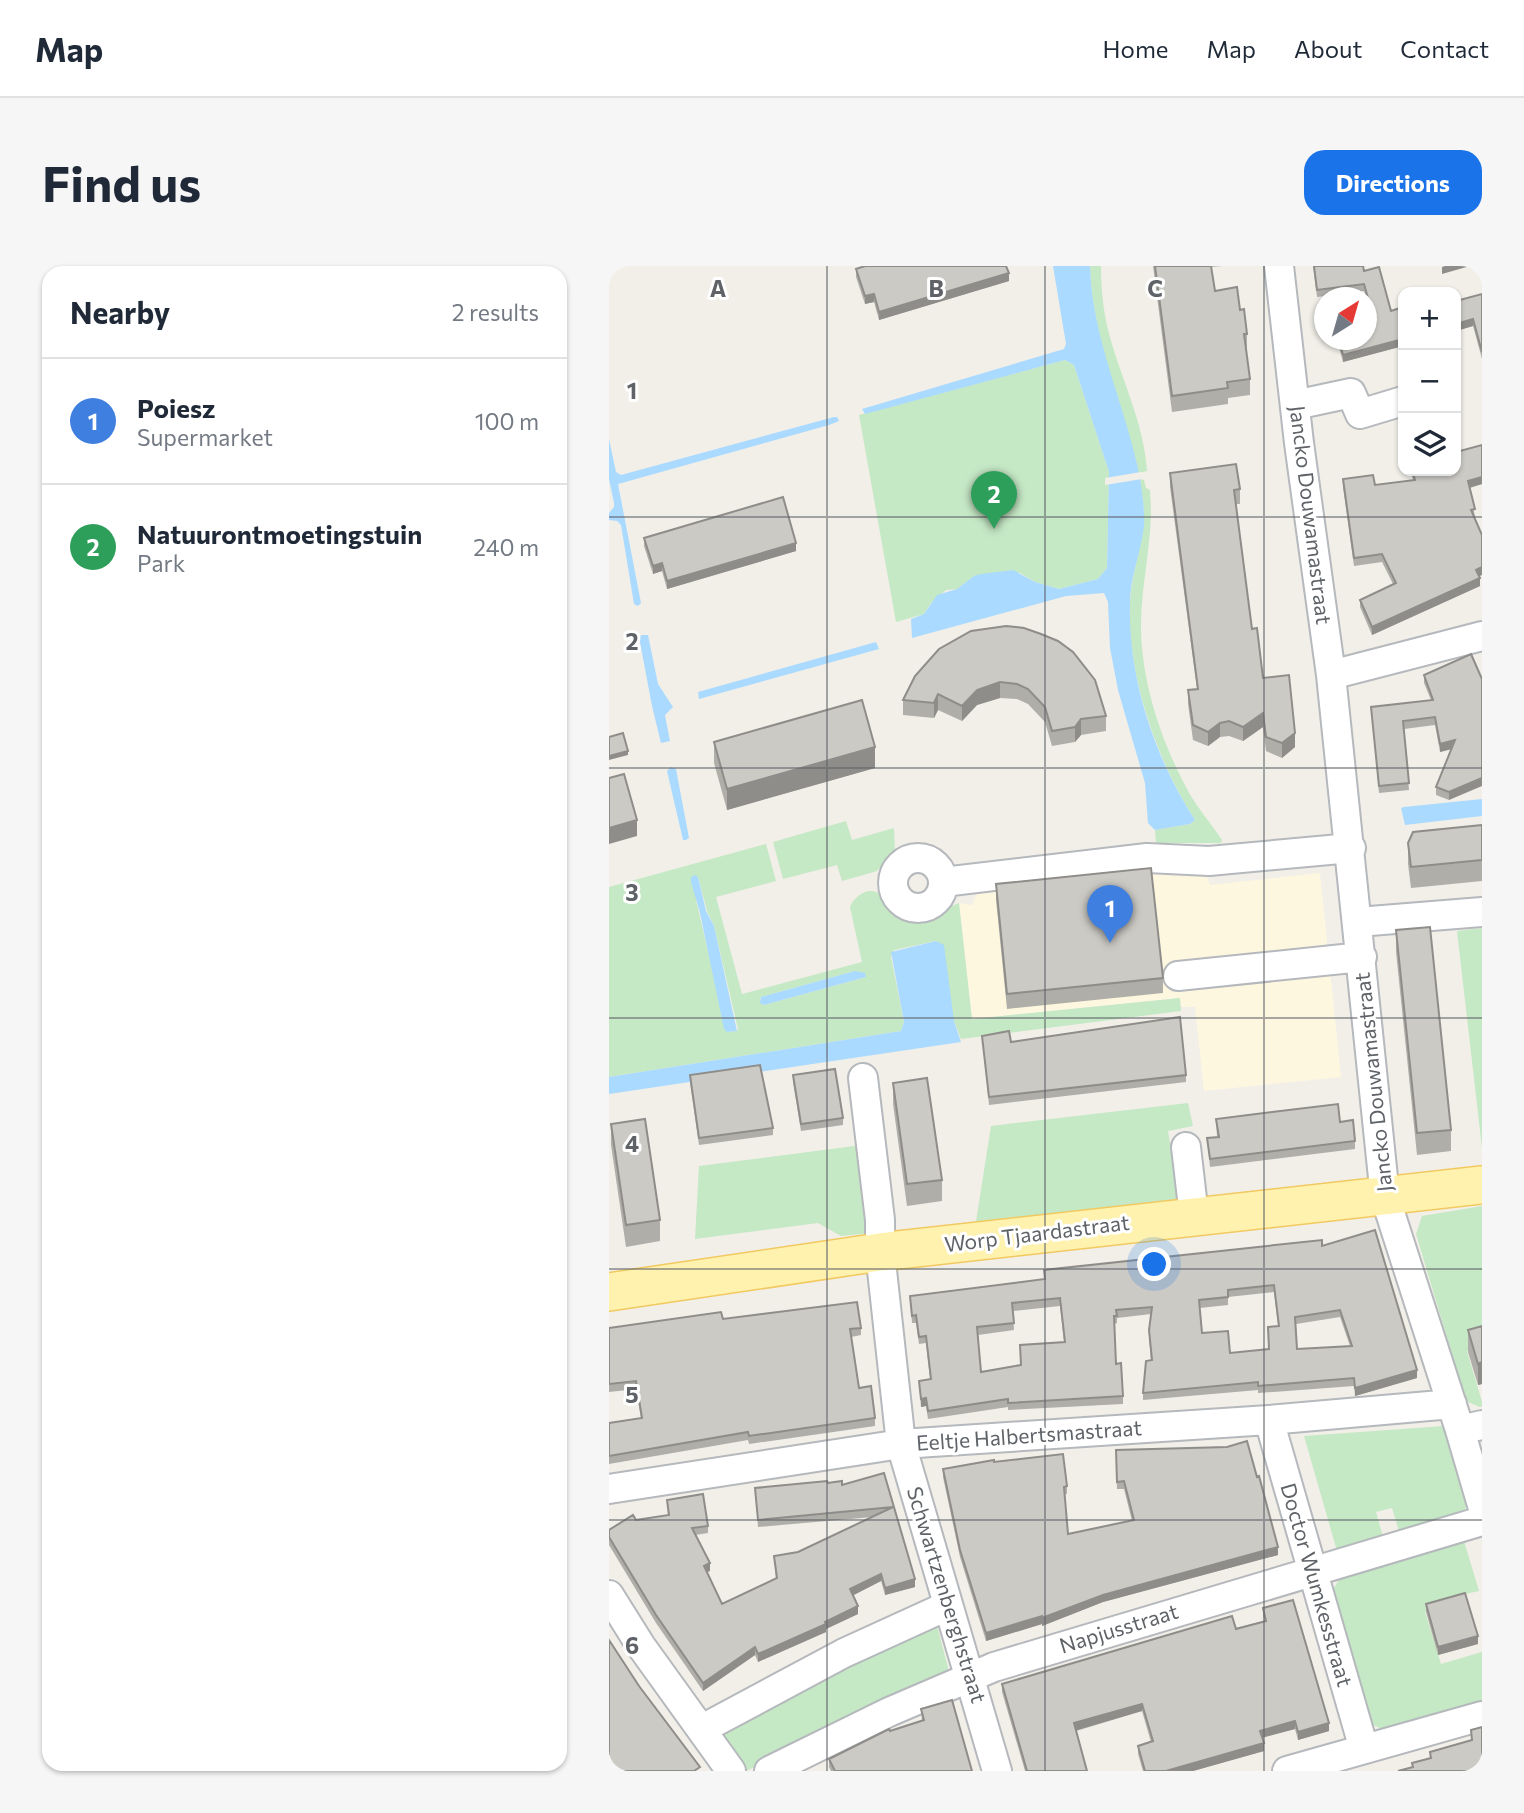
<!DOCTYPE html>
<meta charset="utf-8">
<style>
:root{--surface:#fff;--page:#f6f6f7;--text:#1f2937;--muted:#747a83;--line:#e0e1e3;--accent:#1a73e8}
body{margin:0;font-family:Commissioner,sans-serif;background:var(--page);color:var(--text)}
.controls{position:absolute;right:21px;top:21px;display:grid;overflow:hidden;border-radius:14px;box-shadow:0 2px 5px #0004}
.controls button{width:63px;height:63px;display:grid;place-items:center;padding:0;border:0;border-bottom:2px solid var(--line);background:var(--surface);color:var(--text);font:35px sans-serif}
.compass{position:absolute;left:705px;top:21px;width:63px;height:63px;border-radius:50%;background:var(--surface);box-shadow:0 2px 5px #0004;rotate:37deg}
.you{position:absolute;left:546px;top:999px;width:24px;height:24px;margin:-18px;border:5px solid #fff;border-radius:50%;background:#1a73e8;box-shadow:0 0 0 10px #1a73e833}
.badge{display:grid;place-items:center;width:46px;height:46px;border-radius:50%;background:var(--accent);color:#fff;font-size:23px;font-weight:700}
.pin{position:absolute;translate:-50% -58px;filter:drop-shadow(0 2px 4px #0008)}
.pin::after{content:'';position:absolute;top:37px;width:24px;height:21px;background:inherit;clip-path:polygon(0 0,100% 0,50% 100%)}
.list{margin:0;padding:0;list-style:none}
h2{display:flex;justify-content:space-between;align-items:center;height:91px;margin:0;padding:0 28px;font-size:30px}
h2 small{font-size:23px;font-weight:400;color:var(--muted)}
.list li{display:grid;grid-template-columns:46px 1fr auto;gap:21px;align-items:center;box-sizing:border-box;height:126px;padding:0 28px;border-top:2px solid var(--line)}
.list b{display:block;font-size:26px;white-space:nowrap}
.list p{margin:0;font-size:23px;white-space:nowrap;color:var(--muted)}
.list em{font-size:23px;font-style:normal;color:var(--muted)}
.icon{flex:none;width:38px;height:38px;fill:none;stroke:currentColor;stroke-width:2;stroke-linecap:round;stroke-linejoin:round}
.map{position:relative;flex:none;width:873px;height:1505px;overflow:hidden;border-radius:21px}
header{display:flex;align-items:center;gap:42px;box-sizing:border-box;height:98px;padding:0 35px;background:var(--surface);border-bottom:2px solid var(--line)}
header strong{font-size:33px}
nav{display:flex;gap:38px;margin-inline-start:auto;font-size:24px}
.intro{display:flex;align-items:center;justify-content:space-between;box-sizing:border-box;height:168px;padding:0 42px}
h1{margin:0;font-size:49px}
.button{padding:18px 32px;border-radius:21px;background:var(--accent);color:#fff;font-size:24px;font-weight:700}
main{display:flex;gap:42px;padding:0 42px}
aside{flex:1;background:var(--surface);border-radius:21px;box-shadow:0 2px 5px #0004}
.map>svg:first-child{display:block}
.commercial{fill:#fef7e0}
.green{fill:#c5e8c5;fill-rule:evenodd}
.water{fill:#aadaff}
.pier{fill:#f1efe8}
.lines{fill:none;stroke-linecap:round;stroke-linejoin:round}
.minor-casing{stroke:#b5b8bc;stroke-width:32}
.major-casing{stroke:#f2c960;stroke-width:40}
.minor{stroke:#fff;stroke-width:28}
.major{stroke:#fff2af;stroke-width:37}
.wall{fill:#afaea9;fill-rule:evenodd}
.shaded-wall{fill:#8f8d8a}
.building{fill:#cccac5;stroke:#8f8d8a;stroke-width:2;fill-rule:evenodd}
.grid{fill:none;stroke:#5f6368;stroke-width:2;stroke-opacity:0.55}
.labels{text-anchor:middle;stroke-width:6;stroke-linejoin:round;paint-order:stroke}
.street-label{font-size:21px;fill:#5f6368;stroke:#fff}
.grid-label{font-size:23px;text-anchor:middle;font-weight:bold;fill:#5f6368;stroke:#fff;stroke-width:6;stroke-linejoin:round;paint-order:stroke}
</style>
<header>
<strong>Map</strong>
<nav><a>Home</a><a>Map</a><a>About</a><a>Contact</a></nav>
</header>
<div class="intro"><h1>Find us</h1><a class="button">Directions</a></div>
<main>
<aside>
<h2>Nearby<small>2 results</small></h2>
<ul class="list">
<li><span class="badge" style="background:#3f7fe0">1</span><div><b>Poiesz</b><p>Supermarket</p></div><em>100 m</em></li>
<li><span class="badge" style="background:#2e9e5b">2</span><div><b>Natuurontmoetingstuin</b><p>Park</p></div><em>240 m</em></li>
</ul>
</aside>
<div class="map">
<svg width="873" height="1505" viewBox="0 0 873 1505">
<rect width="100%" height="100%" fill="#f1efe8"/>
<path class="commercial" d="M543 605 596 606 601 619 711 607 732 811 595 825 586 741H572L571 732 363 753 350 637 363 639 370 623Z"/>
<path class="green" d="M481 0H492C492 22 494 43 499 64 511 111 535 156 538 205L529 207C512 138 483 71 481 0Z
M456 94 465 99 500 206 498 302 489 313 450 323 426 316 411 307 365 310 348 323 337 324 322 337 315 348 287 356 250 149Z
M531 213 535 214 537 222 541 224 542 242C542 280 533 317 532 355 531 413 552 475 579 525 589 543 602 557 613 574L612 577H547L546 564 581 558 586 554C549 497 516 405 521 335 523 310 530 286 534 261 537 246 532 228 531 213Z
M237 555 243 574 285 562 286 586 268 605 233 615 228 599 174 613 164 576Z
M157 578 167 615 107 631 133 728 253 696 241 641C245 630 261 619 272 629 275 632 276 636 278 639 284 648 294 654 305 656 324 658 334 642 350 637L363 753 571 732 572 745 352 773 345 755 327 675 285 684 282 691 295 756 292 765 0 811V621ZM89 611 98 645 105 660 129 763 128 765 118 766 87 634ZM246 705 257 711 155 739 151 734 152 731Z
M873 662V882L848 665Z
M579 837 584 860 559 865 571 940 366 962 382 860Z
M253 879 263 967 232 970 209 957 86 973 90 900Z
M873 940V1079L858 1085 873 1136V1140L871 1141 857 1135 807 968 813 950Z
M835 1160 858 1236 856 1244 790 1265 783 1242 767 1246 774 1271 728 1285 695 1170Z
M855 1275 870 1325 848 1330 849 1336 816 1346 832 1398 873 1386V1436L775 1464 760 1457 722 1327 731 1312Z
M328 1360 341 1409 137 1505H134L106 1469 229 1402Z"/>
<path class="water" d="M444 0H481C483 74 517 140 531 212 533 226 536 245 535 260 532 286 521 311 521 338 519 413 546 492 586 554L581 558 546 564 539 557 536 517 509 424 501 382 499 336 495 327 457 330 303 372 302 353 315 348 328 329 348 323 365 310 372 308 404 304 426 316 450 323 489 313 498 302 500 206 465 99 456 94 256 148 253 143 455 83 457 78Z
M225 151H228L230 155 220 159 9 218 32 337 29 340 25 338 12 259 8 255 0 254V247L5 241V237L0 213V173L7 206 12 209Z
M33 369H39L49 418 64 441 56 449 61 475 52 477 43 440 30 371Z
M267 376 270 383 90 433 89 426Z
M62 501 67 503 80 572 77 574H74L58 505Z
M873 533V550L796 559 792 542 795 541Z
M86 609 89 611 97 645 105 660 128 765 118 766 115 763 91 647 82 616V611Z
M327 675 335 679 345 755 352 776 0 828V811L292 765 295 756 282 686Z
M246 705 256 707 257 711 155 739 151 737 152 731Z"/>
<path class="pier" d="M532 206 533 213 496 219V212Z"/>
<g class="lines">
<defs>
<path id="minor" d="M670 0 690 177 722 409 776 931 851 1164
M686 139 742 127 751 148 794 135
M722 409 873 370
M284 617a25 25 0 1 1 50 0a25 25 0 1 1-50 0Z
M334 616 538 592 600 595 742 582
M749 656 873 646
M569 710 753 691
M254 812 271 954V986L292 1178 388 1505
M577 881 585 950
M660 1154 755 1483
M873 1159 851 1164 873 1239
M0 1223 292 1178 660 1154 843 1138
M0 1329 32 1380 122 1505
M93 1463 235 1387 338 1340
M160 1505 280 1446 385 1401 873 1255
M678 1505 873 1450"/>
<path id="major" d="M0 1026 271 986 873 919"/>
</defs>
<use href="#minor" class="minor-casing"/>
<use href="#major" class="major-casing"/>
<use href="#minor" class="minor"/>
<use href="#major" class="major"/>
</g>
<path class="wall" d="M544 0H613L602 1 606 25 631 44 638 68V84H637L641 113V129L619 132V138L563 146Z
M704 0H754L755 5 770 1 782 45 794 41V80L734 96 728 74H758V51L762 50 758 32 755 25 708 31Z
M247 3 400 15 270 54 265 36 256 38 247 11Z
M873 28V93L864 60 847 65Z
M873 179V218L861 222 866 251 873 269V309L870 310 871 320 763 369 751 341V334L784 318 773 296 745 300 734 221V213L766 219 804 214 802 205H847Z
M561 207 631 223V238H626L643 363 654 412 686 481 673 492 657 485 654 461 634 475 620 470 611 471 599 480 584 474 579 438V424L588 423 561 221Z
M35 272 187 285 58 323 53 305 44 308 35 280Z
M330 383 497 450V465L472 469 466 476 443 480 436 456 419 438 408 433 391 432 368 439 353 455 329 444 325 452 294 449V434Z
M862 388 840 534 827 529V521L843 483 831 486 826 459 795 463 800 524 770 527 762 441 822 434 815 417V409Z
M105 476 266 502 118 544 105 497Z
M873 559V615L802 622 799 598V577Z
M387 618 554 712V727L398 743 387 634Z
M787 664 842 864V885L808 889 787 686Z
M373 770 402 776 577 809V816L380 839Z
M81 809 164 862V869L90 879 81 816Z
M184 809 234 852V859L192 865 184 816Z
M284 817 333 914V935L298 940 284 838Z
M607 853 746 875V883L601 901 598 872 608 871Z
M2 858 51 954V975L17 981 2 879Z
M713 980 808 1112 746 1130 745 1120 649 1127V1124L534 1134V1127L542 1094 540 1072 542 1048 508 1052V1057L505 1058 507 1098 514 1130V1138L399 1144V1141L319 1153 317 1140 312 1141 310 1115 321 1113 317 1077 310 1078 307 1057H303L301 1030 436 1014 435 1004ZM665 1026 669 1060 660 1083 621 1087 593 1067 591 1042 619 1039V1031ZM451 1040 455 1076 411 1079 412 1099 372 1106 369 1069 405 1064 404 1045ZM731 1051 741 1080 688 1083 687 1058Z
M114 1053 252 1062V1069L242 1071 250 1122 266 1152V1160L140 1178 139 1174 0 1198V1157L32 1152 27 1123 0 1126V1062Z
M873 1060V1118L869 1119 859 1086V1064Z
M507 1184 669 1289 494 1336 433 1360V1358L377 1375 351 1291 334 1211V1203L385 1196 458 1220V1228H455L459 1268 523 1255 515 1223H508Z
M275 1207 306 1321 276 1329 272 1315 244 1329 249 1348 217 1363V1366L149 1396 146 1389 94 1425 47 1357 0 1279V1264L27 1254 59 1249 58 1234 99 1260V1267L86 1269 101 1305 98 1306 113 1338 167 1313 165 1290 189 1286 264 1251 149 1261 146 1222 219 1217 233 1219Z
M817 1338 869 1378 829 1389 817 1346Z
M654 1342 720 1465 689 1474 686 1463 653 1472 655 1485 584 1505H534L529 1488V1480L542 1476 533 1445 467 1465 478 1505H416L393 1426V1418L655 1355 654 1350Z
M312 1443 363 1505H222L220 1501V1493L281 1465 313 1455Z"/>
<path class="shaded-wall" d="M836 0H861L833 8V1Z
M400 7V15L270 54V46Z
M265 28V36L256 38V30Z
M864 53V60L847 65V58Z
M794 73V80L734 96V89Z
M873 211V218L859 222V215Z
M187 277V285L58 323V315Z
M53 297V305L44 308V300Z
M873 301V309L867 311V304Z
M871 312V320L763 369V361Z
M391 416V432L368 439 353 455V440L368 424Z
M329 428V444L325 452V437Z
M654 447V461L634 475V461Z
M472 453V469L466 476V461Z
M611 457V471L599 480V466Z
M686 467V481L673 492V477Z
M846 474V482L831 486V478Z
M266 481V502L118 544V523Z
M19 485V489L0 494V490Z
M873 512V520L840 534V526Z
M28 554V570L0 578V562Z
M873 1096V1118L869 1119V1098Z
M808 1104V1112L746 1130V1122Z
M317 1132V1140L312 1141V1133Z
M669 1281V1289L494 1336 433 1360V1352L494 1329Z
M101 1297V1305L95 1307V1300Z
M272 1308V1315L241 1331V1323Z
M306 1313V1321L276 1329V1322Z
M249 1340V1348L217 1363V1366L149 1396V1388Z
M433 1350V1358L377 1375V1367Z
M869 1370V1378L829 1389V1381Z
M146 1381V1389L94 1425V1417Z
M533 1438V1445L465 1465V1457Z
M686 1455V1463L651 1472V1465Z
M720 1457V1465L689 1474V1466Z
M655 1477V1485L584 1505H557Z"/>
<path class="building" d="M256 0H397L400 7 270 46 265 28 256 30 247 3Z
M546 0H602L606 25 628 21 631 44 635 43 638 68H635L641 113 618 116 619 122 563 130Z
M705 0H754L755 5 770 1 782 45 794 41V73L734 89 730 74H758V51L764 50 755 18 708 24Z
M873 28V86L864 53 847 58V35Z
M873 179V211L859 215 866 243 862 244 873 269V301L867 304 871 312 763 361 751 334 787 317 773 288 745 292 734 213 764 209 766 219 806 214 803 205H847V186Z
M627 198 631 223 625 224 643 363 648 362 654 412 680 409 686 467 673 477 657 471 654 447 634 461 620 455 611 457 599 466 584 459 579 424 589 423 561 207Z
M174 231 187 277 58 315 53 297 44 300 35 272Z
M397 360 415 362 432 368 449 375 464 386 486 414 497 450 472 453 466 461 443 465 436 441 419 423 408 418 391 416 368 424 353 440 329 428 325 437 294 434 306 410 330 383 362 365Z
M862 388 873 413V512L840 526 827 521 846 474 831 478 826 451 794 455 800 517 770 520 762 441 824 434 815 409Z
M253 434 266 481 118 523 105 476Z
M14 467 19 485 0 490V471Z
M15 508 28 554 0 562V512Z
M873 559V594L802 601 799 577 804 566Z
M542 602 554 712 398 728 387 618Z
M821 661 842 864 808 867 787 664Z
M571 751 577 809 380 831 373 770 400 765 402 776Z
M151 799 164 862 90 872 81 809Z
M226 803 234 852 192 858 184 809Z
M318 812 333 914 298 918 284 817Z
M729 838 731 856 744 854 746 875 601 893 598 872 610 871 607 853Z
M36 853 51 954 17 959 2 858Z
M766 964 808 1104 746 1122 745 1112 649 1120V1116L534 1127 537 1095 543 1094 540 1064 543 1041 507 1044 508 1050H505L507 1098 512 1097 514 1130 399 1137V1133L319 1145 317 1132 312 1133 310 1115 322 1113 317 1070 310 1071 307 1049 303 1050 301 1030 436 1013 435 1004 713 974V980ZM665 1019 670 1060 659 1061 660 1083 621 1087 619 1065 593 1067 590 1034 619 1031V1024ZM451 1032 456 1076 411 1079 412 1099 372 1106 368 1061 405 1057 403 1037ZM731 1044 743 1080 688 1083 686 1051Z
M248 1036 252 1062 241 1063 250 1122 262 1120 266 1152 140 1170 139 1166 0 1190V1157L33 1152 27 1115 0 1118V1062L112 1046 114 1053Z
M873 1060V1096L869 1098 859 1064Z
M638 1175 648 1211 650 1210 669 1281 494 1329 433 1352V1350L377 1367 351 1284 334 1203 385 1194V1196L454 1188 458 1220 455 1221 459 1268 525 1254 515 1215 508 1216 507 1184 618 1181Z
M275 1207 306 1313 276 1322 272 1308 241 1323 249 1340 216 1356 217 1358 149 1388 146 1381 94 1417 47 1349 0 1271V1264L24 1249 27 1254 60 1249 58 1234 94 1228 99 1260 83 1262 101 1297 95 1300 113 1338 168 1312 165 1290 189 1286 284 1241 149 1254 146 1222 218 1215 219 1217 233 1215V1219Z
M856 1327 869 1370 829 1381 817 1338Z
M684 1334 720 1457 689 1466 686 1455 651 1465 655 1477 557 1505H536L529 1480 544 1475 533 1438 465 1457 478 1505H418L393 1418 623 1350 627 1363 657 1355 654 1342Z
M0 1374 30 1420 91 1501 85 1505H0Z
M343 1434 363 1505H226L220 1493 280 1463 281 1465 315 1454 312 1443Z
M873 1461V1505H789L804 1501 803 1497 822 1492 821 1486 863 1474 862 1464Z"/>
<path class="grid" d="M218 0V1505M436 0V1505M655 0V1505M0 251H873M0 502H873M0 752H873M0 1003H873M0 1254H873"/>
<g class="labels">
<g class="street-label">
<text transform="translate(701 249) rotate(83)" y="7">Jancko Douwamastraat</text>
<text transform="translate(765 816) rotate(-96)" y="7">Jancko Douwamastraat</text>
<text transform="translate(428 968) rotate(-7)" y="7">Worp Tjaardastraat</text>
<text transform="translate(420 1170) rotate(-4)" y="7">Eeltje Halbertsmastraat</text>
<text transform="translate(707 1319) rotate(74)" y="7">Doctor Wumkesstraat</text>
<text transform="translate(337 1329) rotate(73)" y="7">Schwartzenberghstraat</text>
<text transform="translate(510 1363) rotate(-17)" y="7">Napjusstraat</text>
</g>
</g>
<g class="grid-label">
<text x="109" y="31">A</text>
<text x="327" y="31">B</text>
<text x="546" y="31">C</text>
<text x="23" y="133">1</text>
<text x="23" y="384">2</text>
<text x="23" y="635">3</text>
<text x="23" y="886">4</text>
<text x="23" y="1137">5</text>
<text x="23" y="1388">6</text>
</g>
</svg>
<div class="controls">
<button>+</button>
<button>−</button>
<button><svg class="icon" aria-label="layers" viewBox="0 0 24 24"><path d="M12 4l9 5-9 5-9-5zM3 14l9 5 9-5"/></svg></button>
</div>
<svg class="compass" viewBox="-18 -18 36 36"><path d="M0-13l5 13h-10z" fill="#e53935"/><path d="M0 13l5-13h-10z" fill="#747a83"/></svg>
<div class="you"></div>
<div class="pin badge" style="left:501px;top:677px;background:#3f7fe0">1</div>
<div class="pin badge" style="left:385px;top:263px;background:#2e9e5b">2</div>
</div>
</main>
